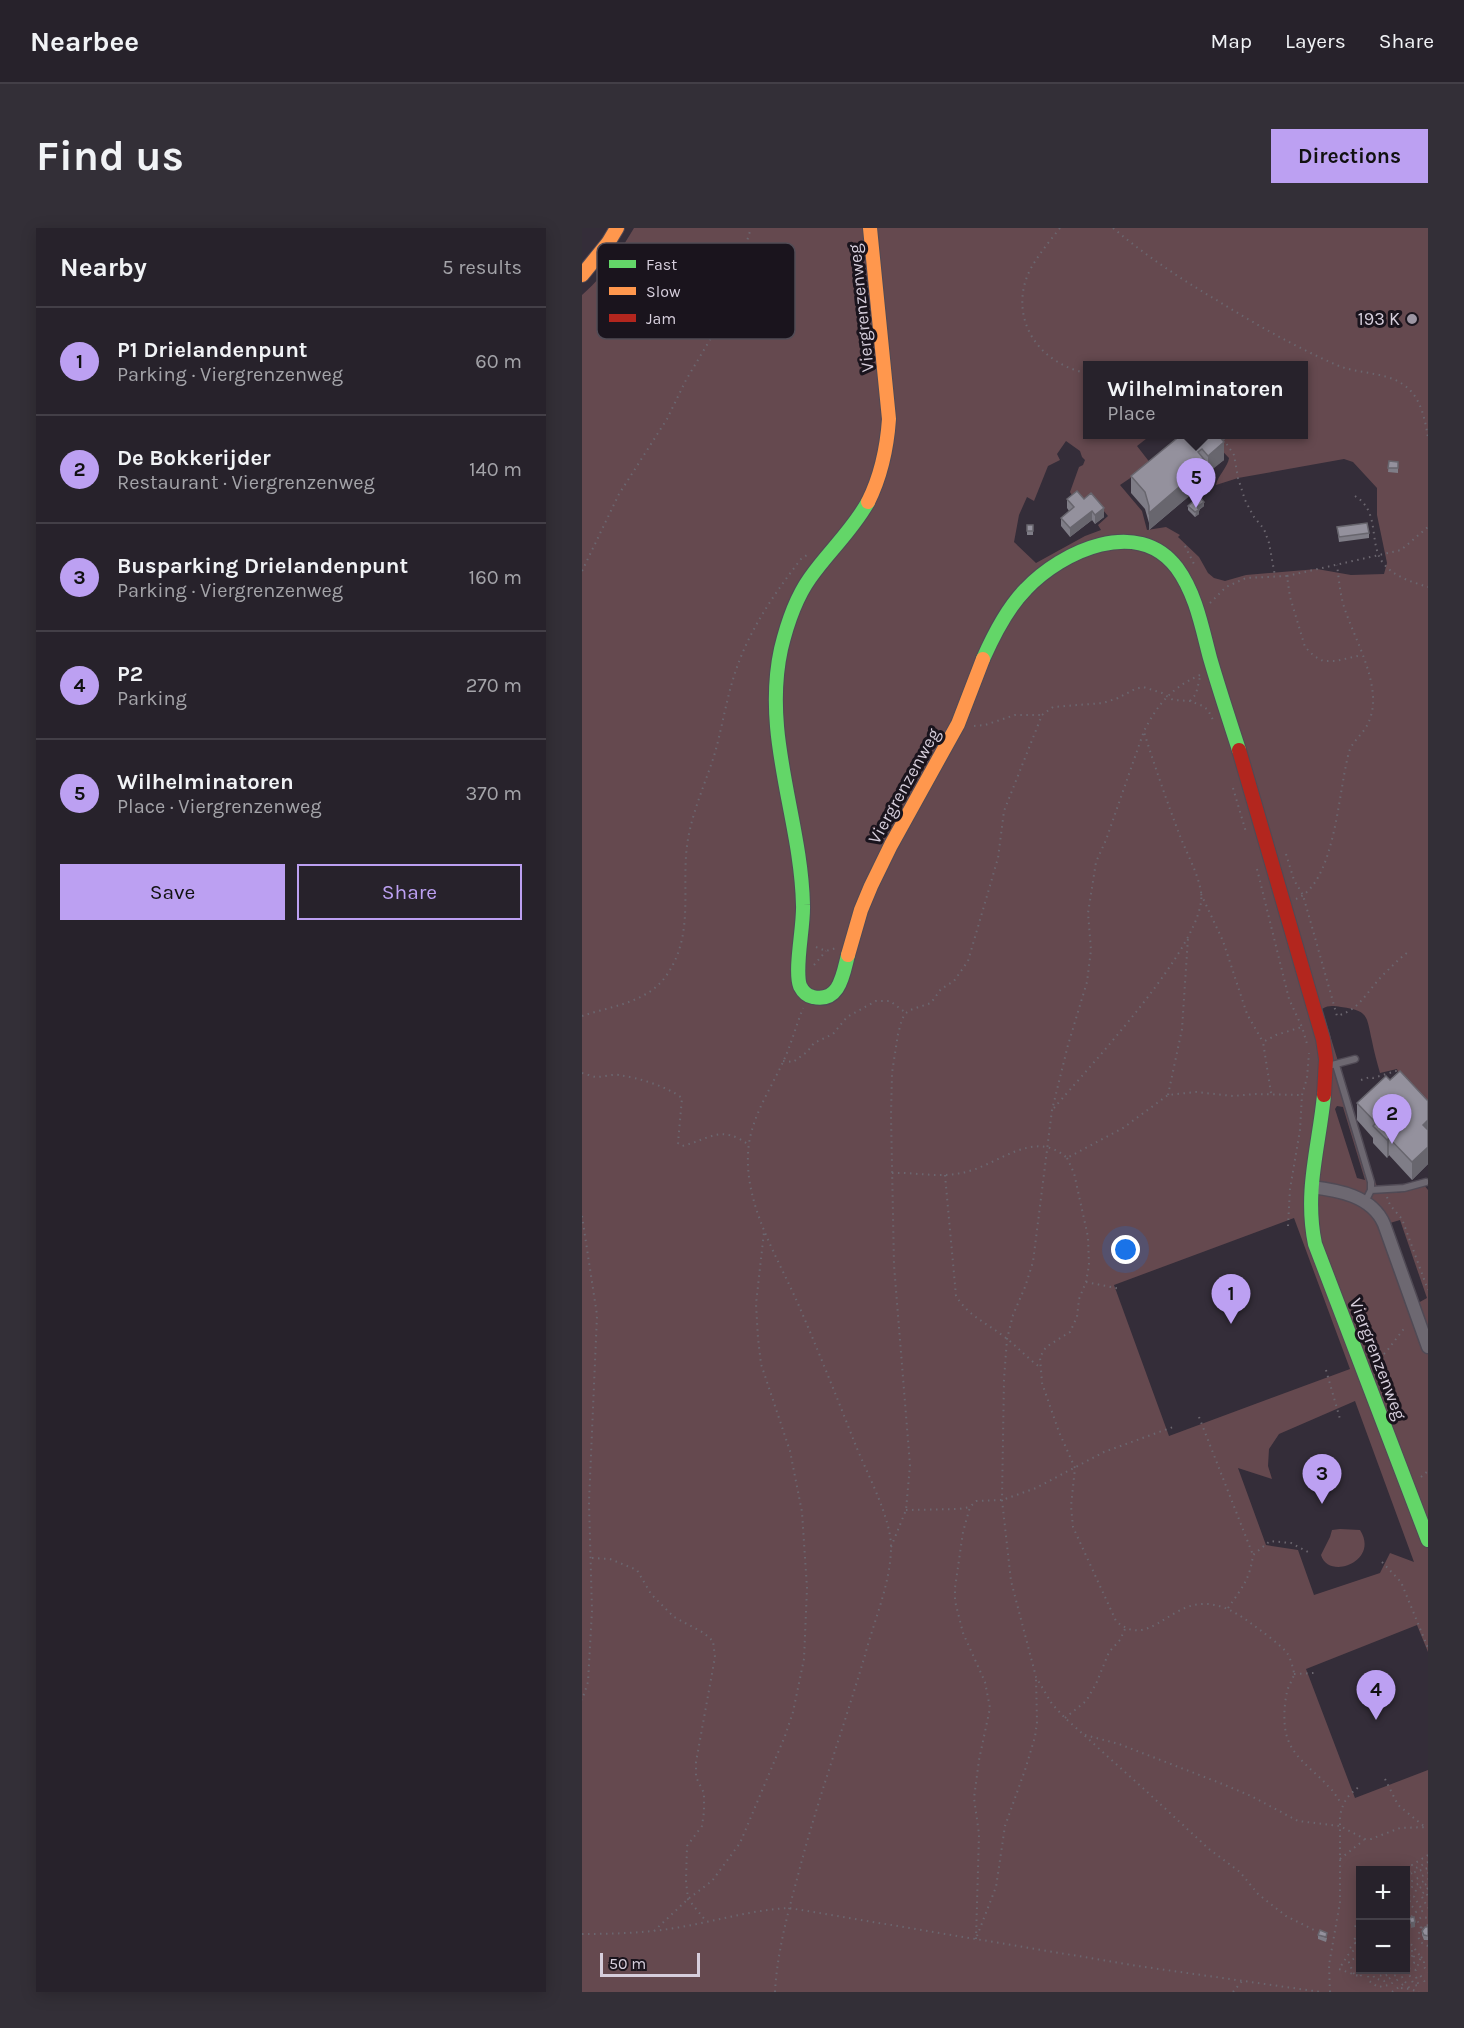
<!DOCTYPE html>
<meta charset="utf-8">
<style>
:root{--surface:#27222b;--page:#332f37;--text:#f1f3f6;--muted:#a4a4a9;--line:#433f47;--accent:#bca0f2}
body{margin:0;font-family:Karla,sans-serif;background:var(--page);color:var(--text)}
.controls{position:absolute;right:18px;bottom:18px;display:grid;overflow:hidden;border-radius:0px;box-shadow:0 3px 15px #0003}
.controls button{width:54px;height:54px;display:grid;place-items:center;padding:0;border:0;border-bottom:2px solid var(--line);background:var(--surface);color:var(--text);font:30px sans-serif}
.scale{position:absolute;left:18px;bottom:15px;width:100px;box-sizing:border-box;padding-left:6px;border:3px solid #d6cedc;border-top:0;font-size:16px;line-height:21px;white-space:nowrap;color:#d6cedc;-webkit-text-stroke:4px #1a141d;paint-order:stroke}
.you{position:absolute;left:544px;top:1022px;width:21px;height:21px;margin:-15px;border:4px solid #fff;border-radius:50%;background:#1a73e8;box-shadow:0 0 0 9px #1a73e833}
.badge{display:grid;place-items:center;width:39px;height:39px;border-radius:50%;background:var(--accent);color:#111;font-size:20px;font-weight:700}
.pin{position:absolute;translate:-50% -50px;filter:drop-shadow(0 2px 3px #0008)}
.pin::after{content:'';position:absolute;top:32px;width:21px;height:18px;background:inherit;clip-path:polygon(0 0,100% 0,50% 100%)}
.popup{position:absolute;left:501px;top:133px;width:225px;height:78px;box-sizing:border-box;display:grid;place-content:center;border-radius:0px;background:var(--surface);filter:drop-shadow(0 2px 4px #0005);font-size:20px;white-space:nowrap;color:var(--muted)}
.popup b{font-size:22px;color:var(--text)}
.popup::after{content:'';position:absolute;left:50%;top:100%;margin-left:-12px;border:12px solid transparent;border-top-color:var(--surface)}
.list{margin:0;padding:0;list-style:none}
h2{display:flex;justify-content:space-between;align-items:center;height:78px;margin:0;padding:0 24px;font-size:26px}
h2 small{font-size:20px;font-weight:400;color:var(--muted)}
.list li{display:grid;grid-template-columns:39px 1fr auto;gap:18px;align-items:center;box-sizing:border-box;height:108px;padding:0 24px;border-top:2px solid var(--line)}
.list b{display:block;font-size:22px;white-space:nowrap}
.list p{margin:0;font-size:20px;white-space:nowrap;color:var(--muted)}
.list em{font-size:20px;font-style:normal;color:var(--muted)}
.actions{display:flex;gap:12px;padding:18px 24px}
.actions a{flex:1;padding:14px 0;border:2px solid var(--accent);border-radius:0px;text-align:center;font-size:21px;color:var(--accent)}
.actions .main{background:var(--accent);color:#111}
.map{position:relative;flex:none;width:846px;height:1764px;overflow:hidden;border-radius:0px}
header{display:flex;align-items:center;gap:36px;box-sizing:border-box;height:84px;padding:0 30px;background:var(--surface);border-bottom:2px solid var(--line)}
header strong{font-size:28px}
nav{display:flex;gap:33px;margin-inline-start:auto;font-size:21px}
.intro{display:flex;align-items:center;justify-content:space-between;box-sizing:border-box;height:144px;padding:0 36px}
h1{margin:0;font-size:42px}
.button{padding:15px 27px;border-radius:0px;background:var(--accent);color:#111;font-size:21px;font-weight:700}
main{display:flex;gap:36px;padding:0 36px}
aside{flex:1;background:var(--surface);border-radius:0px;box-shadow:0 3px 15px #0003}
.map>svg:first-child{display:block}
.green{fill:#65494f;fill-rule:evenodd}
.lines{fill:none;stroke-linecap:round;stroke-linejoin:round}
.lane-casing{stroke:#504a55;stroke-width:9}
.street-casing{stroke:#504a55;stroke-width:15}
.fast-casing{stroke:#504a55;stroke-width:16}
.slow-casing{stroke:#504a55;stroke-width:16}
.jam-casing{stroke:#504a55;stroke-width:16}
.path{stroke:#6b666f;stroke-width:2;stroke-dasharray:1.5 4.5;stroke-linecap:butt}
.lane{stroke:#6d6871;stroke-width:6}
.street{stroke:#6d6871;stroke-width:12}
.fast{stroke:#63d668;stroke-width:14}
.slow{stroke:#ff974d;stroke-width:14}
.jam{stroke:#b3261e;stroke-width:14}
.wall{fill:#7f7d87}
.shaded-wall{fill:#68666e}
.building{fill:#94919d;stroke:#68666e;stroke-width:1.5}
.poi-dot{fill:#9d96a3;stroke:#1a141d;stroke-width:2}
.labels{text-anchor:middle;stroke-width:6;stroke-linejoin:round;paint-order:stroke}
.street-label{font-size:18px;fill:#d6cedc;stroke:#1a141d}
.poi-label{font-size:18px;fill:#d6cedc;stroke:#1a141d;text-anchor:end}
.key{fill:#1a141d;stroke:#524c56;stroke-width:1.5}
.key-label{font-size:16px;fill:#d6cedc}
</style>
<header>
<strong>Nearbee</strong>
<nav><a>Map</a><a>Layers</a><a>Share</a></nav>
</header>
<div class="intro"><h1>Find us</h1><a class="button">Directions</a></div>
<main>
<aside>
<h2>Nearby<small>5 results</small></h2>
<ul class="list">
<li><span class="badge">1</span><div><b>P1 Drielandenpunt</b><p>Parking · Viergrenzenweg</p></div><em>60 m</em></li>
<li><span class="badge">2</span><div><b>De Bokkerijder</b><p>Restaurant · Viergrenzenweg</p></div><em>140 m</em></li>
<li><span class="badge">3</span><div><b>Busparking Drielandenpunt</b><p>Parking · Viergrenzenweg</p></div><em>160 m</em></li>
<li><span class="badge">4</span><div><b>P2</b><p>Parking</p></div><em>270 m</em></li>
<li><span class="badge">5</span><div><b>Wilhelminatoren</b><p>Place · Viergrenzenweg</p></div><em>370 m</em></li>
</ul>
<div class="actions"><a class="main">Save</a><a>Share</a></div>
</aside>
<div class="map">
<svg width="846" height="1764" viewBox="0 0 846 1764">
<rect width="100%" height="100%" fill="#342d39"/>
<path class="green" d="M52 0H846V883L820 858 815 841 798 845C795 834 792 824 790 813 784 787 787 783 759 779 751 778 747 777 740 781L793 954 798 964C809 967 831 963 842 957L846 962V1424L835 1397 724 1441 773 1570 846 1542V1764H0V67C22 48 37 25 52 0ZM506 138H722V206L625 207 647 230C646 239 636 247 634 257L656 250 762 231 771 234 795 260V287L805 335 802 346 769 347 735 341 664 347 643 353 632 350 626 345 617 329 596 309 598 307 584 299 565 302 560 283 538 257 569 236 555 218 569 207 506 206ZM484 213 498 223 500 229 503 232 501 237 497 239 488 264 492 271 501 275 510 269 526 288 516 297 519 302 503 308 454 335 432 314 437 287 445 269 452 273 466 238 478 232 475 226ZM755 878 761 879 783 952 775 950 753 881ZM712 990 768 1141 587 1208 532 1057ZM818 992 845 1070 836 1075 808 995ZM773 1173 832 1334 808 1325 798 1345 732 1367 716 1322 684 1317 656 1240 690 1251 686 1238 687 1221 697 1206ZM778 1642H824V1742H778Z
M758 1301 778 1302C798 1333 747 1353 739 1327L748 1309 750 1302Z"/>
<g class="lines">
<defs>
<path id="lane" d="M750 837 773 831
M754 837 789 954V962L783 974
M789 962 822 960 844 954"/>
<path id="street" d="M729 959C756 962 790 968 802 996L846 1119"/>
<path id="fast" d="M401 431C412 406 425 380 444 361 480 323 556 288 595 340 614 366 620 400 628 430 637 461 647 491 657 522
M266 727C261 746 258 775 231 769 225 768 221 764 218 758 212 741 222 698 221 677 219 590 180 508 199 421 205 396 213 371 228 350 246 324 270 303 286 274
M742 867C737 919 722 963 733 1016L846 1312"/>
<path id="slow" d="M0 47 26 15 35 0
M286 274C299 248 305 220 307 191L288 0
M266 727 279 682 289 658 309 617 376 496 401 431"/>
<path id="jam" d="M657 522 741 811 744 831 742 867"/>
</defs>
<use href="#lane" class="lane-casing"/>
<use href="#street" class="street-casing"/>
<use href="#fast" class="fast-casing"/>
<use href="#slow" class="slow-casing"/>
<use href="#jam" class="jam-casing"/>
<path class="path" d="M478 0C467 14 456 27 448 42 431 76 443 115 476 134 485 140 496 143 506 146
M531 0C564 28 599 51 636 73 675 97 715 120 757 138 778 146 804 144 822 157 839 169 843 191 846 210
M638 206 652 227 656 250 663 272 672 289 682 301 687 315 693 348
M773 268C799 284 786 315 801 335 812 349 830 354 846 359
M603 318 612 336
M0 343 37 266 85 191 104 152 129 110 157 39 169 0
M705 348 819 322 846 299
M628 375 644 359 664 350 705 348 708 369 723 419 732 428 741 433H754L780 427
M618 447C589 460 576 476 562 503L524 612 514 634 506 685 509 722 505 754 486 817 470 882 451 1034 443 1059 431 1087 425 1111 422 1151 420 1272 429 1353 454 1449 470 1476 483 1490 563 1562 627 1621 658 1644 676 1666 704 1688 734 1703
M608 473 614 466 618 449
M392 498 403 497 433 487H460
M651 560 664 604
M704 626 712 652 721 667 755 788C779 781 784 764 801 747 809 739 817 731 826 724
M675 641 707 771 720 799 725 816
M619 666 641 713 665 786 681 814
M714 671C755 654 756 558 768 521 771 515 775 511 779 506 788 496 792 482 791 468 789 439 773 410 763 382 758 367 757 352 755 337
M234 719 244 723 254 720
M232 737 244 723
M0 788C29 778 65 775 84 748 114 706 98 657 106 611 111 582 123 556 132 528 140 501 144 472 153 445 167 402 192 366 219 331L228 325
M201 833 211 834 225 824 232 815 251 806 265 789 294 773H308L324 785
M0 845C4 846 9 848 14 849 21 849 29 846 37 847 57 850 84 858 100 870L96 915 100 918C129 911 138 896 167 917
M779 852 788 849 791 850 814 843 815 848
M689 865 681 814 694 807 720 799
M586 867 600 801 606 710
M472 880C505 841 627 712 619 664 616 645 605 626 598 608 585 574 573 539 562 504
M485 930 492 945 506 1009 507 1037 504 1054 497 1071 495 1089 488 1104 464 1119 458 1129 460 1155 477 1204 493 1240 489 1278 491 1299 534 1393C565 1421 586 1377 620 1376 639 1375 655 1385 670 1396 679 1403 698 1416 705 1425 708 1429 712 1442 712 1446 711 1452 706 1458 705 1464 702 1477 701 1496 705 1509 712 1531 732 1542 746 1558 752 1563 755 1570 760 1576
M310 945C332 944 356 950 379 945 415 939 451 899 485 930L541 900 586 867 614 864 651 868 673 866 720 867
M363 947 374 1068C387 1089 407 1096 425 1111 437 1120 446 1131 458 1139
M805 969 808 977 820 991 846 1062
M0 988 15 1087 7 1274 10 1383 6 1454 0 1472
M706 998 708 961 718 902 720 867 725 850 727 825
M504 1054 539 1061
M793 1134 804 1124 824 1098
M744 1142 758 1191
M617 1189 671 1327
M839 1249 846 1243
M324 1282 377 1281 388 1279
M309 1319 324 1282 328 1237 312 1037 309 888 310 845 316 806 320 791 324 785 328 782 349 775 359 761 372 753 386 733 416 630 422 583 460 487 471 479 521 475 536 470 553 461 561 459 580 465 591 472 608 473 621 478 626 482 631 492
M10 1330 28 1331 55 1342 69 1366 92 1389 122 1405 131 1413 133 1429 114 1534V1549L122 1565V1584L120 1598 105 1618 104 1653 106 1671 124 1693
M800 1334 819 1354 846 1420
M646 1380C660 1360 668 1351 671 1327L688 1313 709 1315 728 1325
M712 1446 732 1445
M483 1490 504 1473 514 1456 527 1424 538 1412 543 1401
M503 1507 537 1516 638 1555 669 1568 716 1593 758 1598 783 1611H789L818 1600 846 1599
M803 1551 816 1577 843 1599
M846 1627 830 1637 834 1640 846 1634
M758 1631 782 1612
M816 1642 821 1640 830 1645 846 1640
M824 1649 830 1645
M824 1656 846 1645
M846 1660 839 1667 846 1680
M824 1662 846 1651
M845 1666 846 1671
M824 1668 827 1665 828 1675 834 1684
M824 1691 828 1690 834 1684 841 1683 832 1669 834 1662 846 1655
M778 1694 775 1695 773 1699 778 1705
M846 1697 839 1700 836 1708 838 1714 846 1718
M824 1700 827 1709
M839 1700 835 1692 840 1689 846 1690
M72 1703 106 1671 130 1653 158 1615 203 1508 211 1484 222 1431 225 1360 220 1284 208 1223 179 1136 176 1110 174 1076 182 1004
M0 1706C31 1706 62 1705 93 1700 131 1694 168 1682 207 1680L556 1738 739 1764
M778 1707 775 1708 771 1713 776 1716V1719L766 1727 757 1741 779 1749 778 1740 774 1735 778 1732
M395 1708 414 1659 423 1598 443 1542 453 1509 455 1494 454 1450
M394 1711 397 1606 392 1570 397 1532 408 1480 403 1454 381 1405 373 1373V1360L381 1304 388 1279 394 1273 420 1272 454 1260 522 1224 591 1199
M824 1713 829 1716 839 1729 834 1742 824 1740
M768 1720 773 1715
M824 1726 830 1723 832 1727V1735L824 1736
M839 1729 842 1731V1739L846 1744
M824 1731 832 1727
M785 1742 787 1753 796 1759 807 1757 820 1749 828 1761 837 1764
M791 1742 792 1750 802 1753 814 1747 817 1742
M798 1742 797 1747C803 1750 807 1746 810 1742
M817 1743 827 1746 832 1757 837 1758 834 1750 838 1747 843 1754 846 1755
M772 1746 767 1735V1733L778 1728
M819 1760 828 1761
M193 1764C195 1726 205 1688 215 1651 234 1576 261 1502 283 1427 292 1393 308 1357 309 1321 310 1290 283 1242 272 1213 254 1167 236 1122 217 1078 195 1027 159 973 167 915 172 885 188 862 201 834 209 817 214 798 221 780
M651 1764 660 1753
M748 1764 747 1737 758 1674V1588C761 1573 766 1567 778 1558
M810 1764 824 1754"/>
<use href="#lane" class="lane"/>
<use href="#street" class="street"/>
<use href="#fast" class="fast"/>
<use href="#slow" class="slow"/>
<use href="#jam" class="jam"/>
</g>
<path class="wall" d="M599 207 642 232 625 244V253L567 302V295L563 281 549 265V248Z
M807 233 816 234V245L806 244Z
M485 271H502L522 289 513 296 510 292 488 309 479 298V290L487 283 485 280Z
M606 278H622L617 282V286L613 289 606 282Z
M445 297H451V307H445Z
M755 299 787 305V310L757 314Z
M808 852 846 873V936L830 952 807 927 805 930 791 915V910L775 892V875Z
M846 1699V1712H842L840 1707V1703Z
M736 1707 745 1710 744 1714 736 1711Z"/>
<path class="shaded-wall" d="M642 214V232L626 245V228Z
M625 235V253L567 302V285Z
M622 274V278L617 282V286L613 289 615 279Z
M522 280V289L513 296V287Z
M510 283V292L488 309V300Z
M846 892V909L841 897Z
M807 910V927L805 930V912Z
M846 919V936L830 952V934Z
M833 1694V1699L829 1700V1695Z"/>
<path class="building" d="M599 207H636L642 214 626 228 620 221 616 224 625 235 567 285V278L563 264 549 248Z
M807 233 816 234V240H806Z
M495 263 502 271 509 265 522 280 513 287 510 283 488 300 479 290 492 279 485 271Z
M617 268 622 274 615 279 617 282 613 284 606 278Z
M785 295 787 305 757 309 755 299Z
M445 297H451V303H445Z
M818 843 846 873V892L841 897 846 902V919L830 934 807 910 805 912 791 898 794 895 775 875 804 848 808 852Z
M832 1689 833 1694 829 1695 827 1690Z
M843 1699H846V1708L842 1707 840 1703Z
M738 1702 745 1705 744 1709 736 1707Z"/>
<circle class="poi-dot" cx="830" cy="91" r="6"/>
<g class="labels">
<g class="street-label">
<text transform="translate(279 80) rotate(-96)" y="6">Viergrenzenweg</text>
<text transform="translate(322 558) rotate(-61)" y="6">Viergrenzenweg</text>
<text transform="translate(796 1131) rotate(69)" y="6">Viergrenzenweg</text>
</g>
<g class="poi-label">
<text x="818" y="97">193 K</text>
</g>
</g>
<rect x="15" y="15" width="198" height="96" rx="9" class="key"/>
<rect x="27" y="32" width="27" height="8" fill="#63d668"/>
<rect x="27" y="59" width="27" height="8" fill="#ff974d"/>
<rect x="27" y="86" width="27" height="8" fill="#b3261e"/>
<g class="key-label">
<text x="64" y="42">Fast</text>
<text x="64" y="69">Slow</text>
<text x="64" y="96">Jam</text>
</g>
</svg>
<div class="controls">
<button>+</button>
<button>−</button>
</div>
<div class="scale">50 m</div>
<div class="you"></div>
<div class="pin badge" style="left:649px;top:1096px">1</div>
<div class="pin badge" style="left:810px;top:916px">2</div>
<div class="pin badge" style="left:740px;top:1276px">3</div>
<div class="pin badge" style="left:794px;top:1492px">4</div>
<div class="pin badge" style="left:614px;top:280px">5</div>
<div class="popup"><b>Wilhelminatoren</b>Place</div>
</div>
</main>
